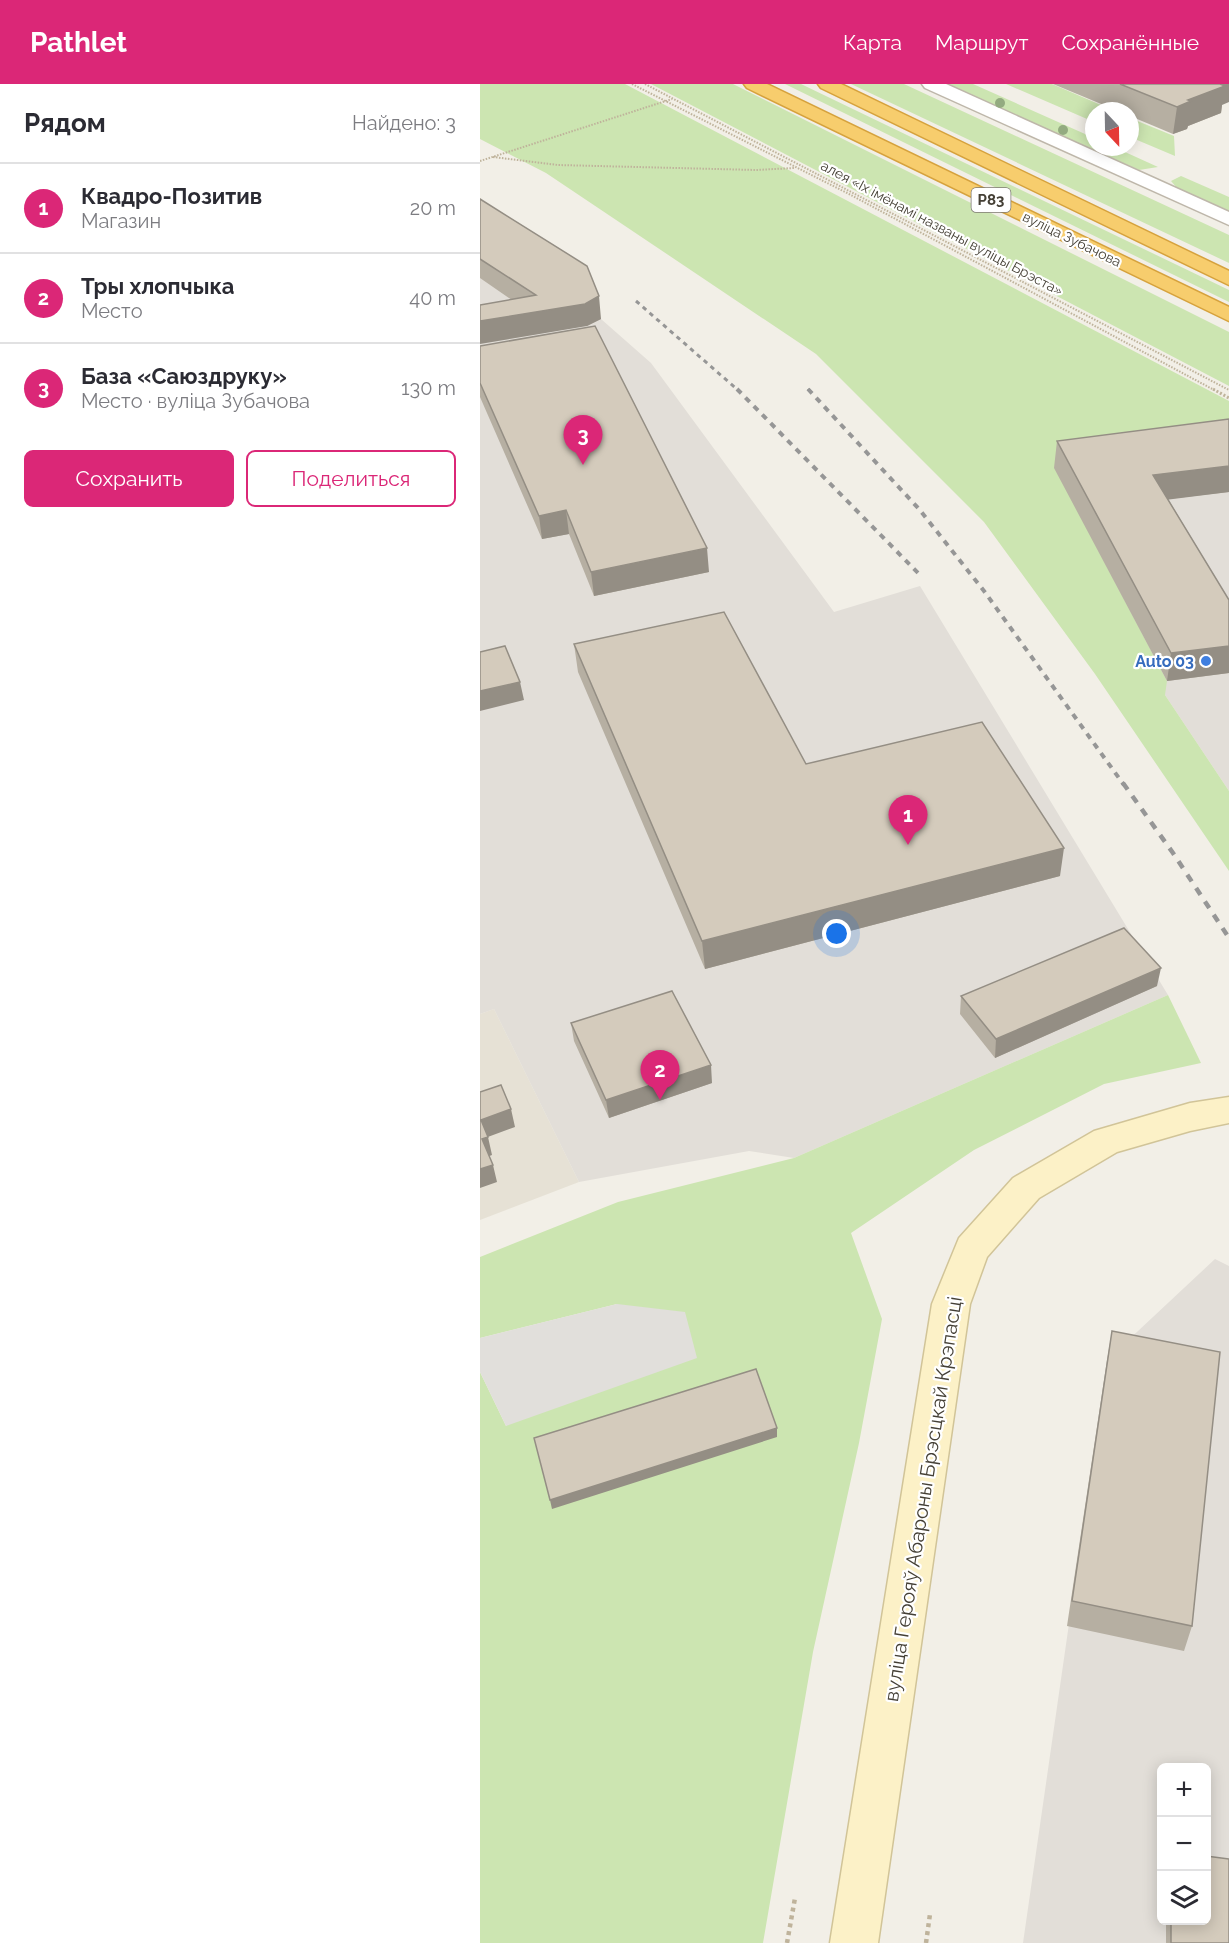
<!DOCTYPE html>
<html lang="ru">
<meta charset="utf-8">
<style>
:root{--surface:#fff;--page:#f7f7f7;--text:#2b2b33;--muted:#7c7c81;--line:#e1e1e2;--accent:#db2777}
body{margin:0;font-family:Raleway,sans-serif;background:var(--page);color:var(--text)}
.controls{position:absolute;right:18px;bottom:18px;display:grid;overflow:hidden;border-radius:9px;box-shadow:0 3px 15px #0003}
.controls button{width:54px;height:54px;display:grid;place-items:center;padding:0;border:0;border-bottom:2px solid var(--line);background:var(--surface);color:var(--text);font:30px sans-serif}
.compass{position:absolute;left:605px;top:18px;width:54px;height:54px;border-radius:50%;background:var(--surface);box-shadow:0 3px 15px #0003;rotate:158deg}
.you{position:absolute;left:357px;top:850px;width:21px;height:21px;margin:-15px;border:4px solid #fff;border-radius:50%;background:#1a73e8;box-shadow:0 0 0 9px #1a73e833}
.badge{display:grid;place-items:center;width:39px;height:39px;border-radius:50%;background:var(--accent);color:#fff;font-size:20px;font-weight:700}
.pin{position:absolute;translate:-50% -50px;filter:drop-shadow(0 2px 3px #0008)}
.pin::after{content:'';position:absolute;top:32px;width:21px;height:18px;background:inherit;clip-path:polygon(0 0,100% 0,50% 100%)}
.list{margin:0;padding:0;list-style:none}
h2{display:flex;justify-content:space-between;align-items:center;height:78px;margin:0;padding:0 24px;font-size:26px}
h2 small{font-size:20px;font-weight:400;color:var(--muted)}
.list li{display:grid;grid-template-columns:39px 1fr auto;gap:18px;align-items:center;box-sizing:border-box;height:90px;padding:0 24px;border-top:2px solid var(--line)}
.list b{display:block;font-size:22px;white-space:nowrap}
.list p{margin:0;font-size:20px;white-space:nowrap;color:var(--muted)}
.list em{font-size:20px;font-style:normal;color:var(--muted)}
.actions{display:flex;gap:12px;padding:18px 24px}
.actions a{flex:1;padding:14px 0;border:2px solid var(--accent);border-radius:9px;text-align:center;font-size:21px;color:var(--accent)}
.actions .main{background:var(--accent);color:#fff}
.icon{flex:none;width:33px;height:33px;fill:none;stroke:currentColor;stroke-width:2;stroke-linecap:round;stroke-linejoin:round}
.map{position:relative;flex:none;width:749px;height:1859px;overflow:hidden}
header{display:flex;align-items:center;gap:36px;box-sizing:border-box;height:84px;padding:0 30px;background:var(--accent);color:#fff}
header strong{font-size:28px}
nav{display:flex;gap:33px;margin-inline-start:auto;font-size:21px}
main{display:flex}
aside{flex:1;background:var(--surface)}
.map>svg:first-child{display:block}
.residential{fill:#e6e1d5}
.industrial{fill:#e2ded8;fill-rule:evenodd}
.green{fill:#cce5b1}
.parking{fill:#e1dfdb}
.lines{fill:none;stroke-linecap:round;stroke-linejoin:round}
.street-casing{stroke:#beb7aa;stroke-width:3}
.secondary-casing{stroke:#d1c498;stroke-width:3}
.highway-casing{stroke:#d6a23d;stroke-width:3}
.path-far2{stroke:#bfb39b;stroke-width:2;stroke-dasharray:1.5 1.5;stroke-linecap:butt}
.path-far1{stroke:#bfb39b;stroke-width:3;stroke-dasharray:2 2;stroke-linecap:butt}
.path{stroke:#bfb39b;stroke-width:4.5;stroke-dasharray:4 4;stroke-linecap:butt}
.street{fill:#fff;fill-rule:evenodd}
.secondary{fill:#fcf1c7;fill-rule:evenodd}
.highway{fill:#f7cd6d;fill-rule:evenodd}
.rail-far2{stroke:#969696;stroke-width:3;stroke-dasharray:4.5 4.5;stroke-linecap:butt}
.rail-far1{stroke:#969696;stroke-width:4;stroke-dasharray:6 6;stroke-linecap:butt}
.rail{stroke:#969696;stroke-width:4.5;stroke-dasharray:8 8;stroke-linecap:butt}
.tree{fill:#93ab80}
.wall{fill:#b6afa2}
.shaded-wall{fill:#948e84}
.building{fill:#d4cbbc;stroke:#948e84;stroke-width:1.5}
.shop-dot{fill:#3f7fe0;stroke:#fff;stroke-width:2}
.labels{text-anchor:middle;stroke-width:4.5;stroke-linejoin:round;paint-order:stroke}
.far-street-label{font-size:14px;fill:#454036;stroke:#fff}
.shield{fill:#fff;stroke:#7d7972;stroke-width:1.5}
.shield-label{font-size:15px;font-weight:bold;fill:#454036}
.shop-label{font-size:16px;font-weight:bold;fill:#366cbe;stroke:#fff;text-anchor:end}
.near-street-label{font-size:20px;fill:#454036;stroke:#fff}
</style>
<header>
<strong>Pathlet</strong>
<nav><a>Карта</a><a>Маршрут</a><a>Сохранённые</a></nav>
</header>
<main>
<aside>
<h2>Рядом<small>Найдено: 3</small></h2>
<ul class="list">
<li><span class="badge">1</span><div><b>Квадро-Позитив</b><p>Магазин</p></div><em>20 m</em></li>
<li><span class="badge">2</span><div><b>Тры хлопчыка</b><p>Место</p></div><em>40 m</em></li>
<li><span class="badge">3</span><div><b>База «Саюздруку»</b><p>Место · вуліца Зубачова</p></div><em>130 m</em></li>
</ul>
<div class="actions"><a class="main">Сохранить</a><a>Поделиться</a></div>
</aside>
<div class="map">
<svg width="749" height="1859" viewBox="0 0 749 1859">
<rect width="100%" height="100%" fill="#f2efe7"/>
<path class="residential" d="M14 925 99 1098 0 1136V930Z"/>
<path class="industrial" d="M0 134 110 205 121 235 171 279 354 528 440 502 688 911 314 1074 269 1067 99 1098 14 925 0 930Z
M749 361V707L685 611 574 384Z
M735 1175 749 1182V1859H543L627 1276ZM682 1684H726V1836H682Z"/>
<path class="green" d="M0 0H145L749 317V361L575 384 687 597 685 611 749 707V787L615 590 504 438 336 270 66 89 0 55Z
M171 0H253L749 248V302Z
M305 0H321L749 206V218Z
M371 0H424L749 151V179Z
M465 0H493L614 54V63H634L678 83 659 86Z
M526 0H572L635 27H614V38Z
M650 34 694 52 695 72 650 53Z
M701 92 749 113V127L697 104 691 97Z
M688 911 721 979 624 1000 494 1066 371 1149 402 1235 379 1359 333 1568 283 1859H0V1288L26 1342 137 1220 0 1254V1173L138 1118 314 1074Z"/>
<path class="parking" d="M137 1220 205 1228 217 1274 26 1342 0 1288V1254Z"/>
<g class="lines">
<defs>
<path id="street" d="M442 0H466L749 128V141L445 4Z"/>
<path id="secondary" d="M749 1013V1039L710 1047 637 1068 559 1114 507 1173 490 1220 398 1859H350L452 1220 479 1154 533 1094 614 1047 710 1019Z"/>
<path id="highway" d="M264 0H287L749 223V237L267 4Z
M338 0H361L749 187V201L341 4Z"/>
</defs>
<use href="#street" class="street-casing"/>
<use href="#secondary" class="secondary-casing"/>
<use href="#highway" class="highway-casing"/>
<path class="path-far2" d="M152 0 369 110 736 307
M165 0 749 306
M13 73 78 81 276 86 314 84
M0 77 192 15"/>
<path class="path-far1" d="M733 305 749 314"/>
<path class="path" d="M307 1859 315 1814
M446 1859 450 1830"/>
<use href="#street" class="street"/>
<use href="#secondary" class="secondary"/>
<use href="#highway" class="highway"/>
<path class="rail-far2" d="M156 217 259 307
M328 305 330 307"/>
<path class="rail-far1" d="M257 305 442 493
M328 305 439 425 504 507 644 701"/>
<path class="rail" d="M643 699 693 769 749 854"/>
</g>
<g class="tree">
<circle cx="520" cy="19" r="5"/>
<circle cx="583" cy="46" r="5"/>
</g>
<path class="wall" d="M573 0H749L742 21 741 29 708 42 707 45 693 50 650 32V27H638Z
M0 115 121 235 107 242 32 216 0 194Z
M0 262 229 488 114 512 89 450 62 455 0 313Z
M577 357 749 408 688 415 749 516V589L687 597 574 384Z
M94 560 326 680 580 792 225 885 98 588Z
M677 902 515 974 480 930 481 912Z
M91 939 232 999 129 1034 94 957Z
M632 1247 712 1542 704 1567 587 1542 627 1276Z
M686 1836H726L749 1859H686Z"/>
<path class="shaded-wall" d="M736 0H749V18L742 21 741 29 708 42 707 45 693 50 697 23Z
M119 212 121 235 107 242 0 260V237Z
M749 382V408L669 418 673 391Z
M86 426 89 450 62 455 59 432Z
M227 464 229 488 114 512 111 488Z
M749 562V589L687 597 691 569Z
M40 598 44 616 0 627V607Z
M584 764 580 792 225 885 222 857Z
M681 884 677 902 515 974 516 955Z
M231 981 232 999 129 1034 126 1016Z
M31 1025 35 1043 5 1054 1 1036Z
M8 1053 12 1071 7 1073 2 1055Z
M13 1081 17 1098 0 1104V1085Z
M297 1344V1353L72 1425 70 1416Z"/>
<path class="building" d="M640 0H740L745 2 708 16 711 17 697 23Z
M0 115 107 182 119 212 105 220 0 237V221L56 211 0 175Z
M115 242 227 464 111 488 86 426 59 432 0 299V262Z
M749 335V382L673 391 749 516V562L691 569 577 357Z
M244 528 326 680 502 638 584 764 222 857 94 560Z
M25 562 40 598 0 607V568Z
M644 844 681 884 516 955 481 912Z
M192 907 231 981 126 1016 91 939Z
M21 1001 31 1025 1 1036 8 1053 2 1055 13 1081 0 1085V1008Z
M632 1247 740 1268 712 1542 592 1517Z
M276 1285 297 1344 70 1416 54 1354Z
M726 1772 749 1775V1859H691V1836H726Z"/>
<circle class="shop-dot" cx="726" cy="577" r="6"/>
<g class="labels">
<g class="far-street-label">
<text transform="translate(462 144) rotate(28)" y="5">алея «Іх імёнамі названы вуліцы Брэста»</text>
<text transform="translate(592 155) rotate(26)" y="5">вуліца Зубачова</text>
</g>
<rect class="shield" x="491.5" y="104" width="39" height="24" rx="4.5"/>
<g class="shield-label">
<text x="511" y="121">Р83</text>
</g>
<g class="shop-label">
<text x="714" y="583">Auto 03</text>
</g>
<g class="near-street-label">
<text transform="translate(443 1415) rotate(-81)" y="7">вуліца Герояў Абароны Брэсцкай Крэпасці</text>
</g>
</g>
</svg>
<div class="controls">
<button>+</button>
<button>−</button>
<button><svg class="icon" aria-label="layers" viewBox="0 0 24 24"><path d="M12 4l9 5-9 5-9-5zM3 14l9 5 9-5"/></svg></button>
</div>
<svg class="compass" viewBox="-18 -18 36 36"><path d="M0-13l5 13h-10z" fill="#e53935"/><path d="M0 13l5-13h-10z" fill="#7c7c81"/></svg>
<div class="you"></div>
<div class="pin badge" style="left:428px;top:761px">1</div>
<div class="pin badge" style="left:180px;top:1016px">2</div>
<div class="pin badge" style="left:103px;top:381px">3</div>
</div>
</main>
